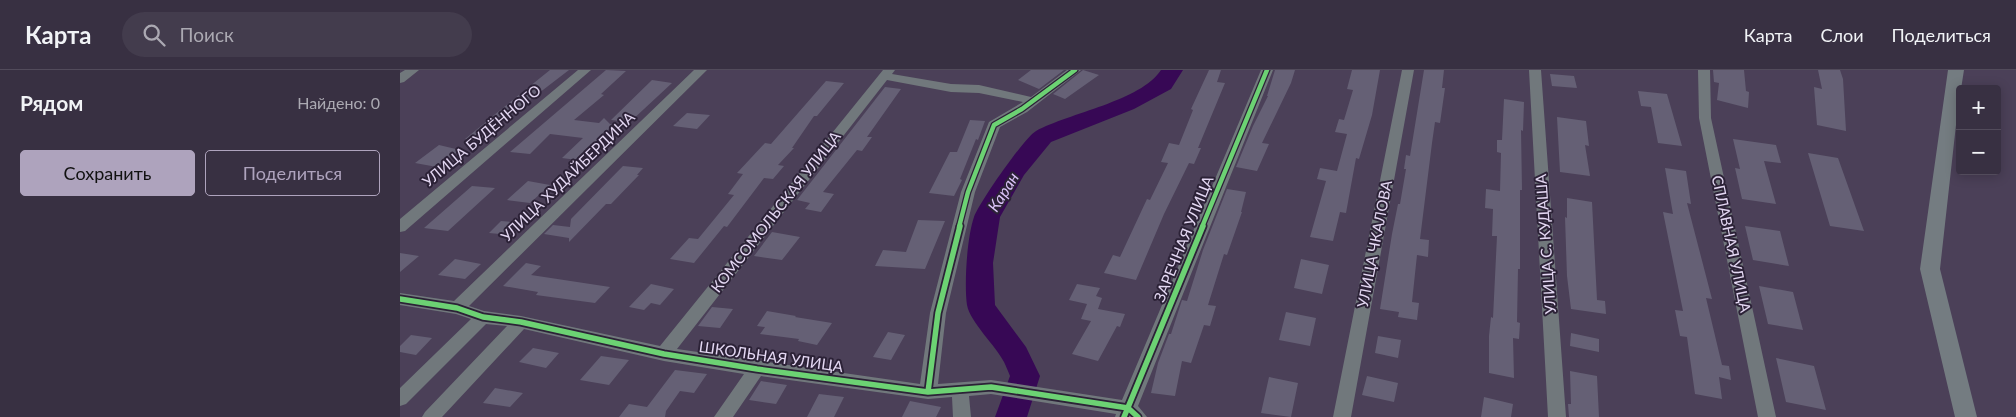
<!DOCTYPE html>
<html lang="ru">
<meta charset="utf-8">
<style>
:root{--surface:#383042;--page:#433c4d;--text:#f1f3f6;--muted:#aba9b2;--line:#524b5b;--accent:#aea3bd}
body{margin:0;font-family:Lato,sans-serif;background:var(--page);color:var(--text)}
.controls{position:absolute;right:15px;top:15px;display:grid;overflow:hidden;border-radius:5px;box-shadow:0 2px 12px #0003}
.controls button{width:45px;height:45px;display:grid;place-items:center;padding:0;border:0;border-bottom:1px solid var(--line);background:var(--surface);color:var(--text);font:25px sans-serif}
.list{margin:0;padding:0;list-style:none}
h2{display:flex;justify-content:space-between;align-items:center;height:65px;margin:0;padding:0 20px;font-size:21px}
h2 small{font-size:16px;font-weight:400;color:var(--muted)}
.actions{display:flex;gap:10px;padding:15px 20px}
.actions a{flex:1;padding:11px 0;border:1px solid var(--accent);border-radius:5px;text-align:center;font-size:18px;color:var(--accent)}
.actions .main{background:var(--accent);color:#111}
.icon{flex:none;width:28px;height:28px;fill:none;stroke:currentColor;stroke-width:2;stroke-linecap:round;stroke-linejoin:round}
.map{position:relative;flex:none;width:1616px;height:347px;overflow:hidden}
header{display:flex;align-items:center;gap:30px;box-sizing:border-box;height:70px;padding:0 25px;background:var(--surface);border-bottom:1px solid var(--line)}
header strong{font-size:24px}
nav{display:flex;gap:28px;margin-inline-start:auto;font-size:18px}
.search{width:350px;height:45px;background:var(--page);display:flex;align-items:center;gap:12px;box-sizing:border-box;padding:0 18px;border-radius:28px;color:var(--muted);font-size:19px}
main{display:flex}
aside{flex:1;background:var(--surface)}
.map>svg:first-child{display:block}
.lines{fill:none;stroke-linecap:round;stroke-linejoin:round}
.river{fill:#370855;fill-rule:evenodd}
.building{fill:#656075}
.minor{fill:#71787c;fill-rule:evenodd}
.major{fill:#747c81;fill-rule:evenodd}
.cycleway-far1-casing{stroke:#2c2237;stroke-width:7}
.cycleway-casing{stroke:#2c2237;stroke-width:9}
.cycleway-far1{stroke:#6cd273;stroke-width:4.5}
.cycleway{stroke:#6cd273;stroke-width:5.5}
.labels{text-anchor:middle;stroke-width:4;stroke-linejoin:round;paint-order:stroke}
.street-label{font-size:15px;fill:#e4d8f3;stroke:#2c2237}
.water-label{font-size:16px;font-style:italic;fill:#ddc5fa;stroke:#2c2237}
</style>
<header>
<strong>Карта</strong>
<div class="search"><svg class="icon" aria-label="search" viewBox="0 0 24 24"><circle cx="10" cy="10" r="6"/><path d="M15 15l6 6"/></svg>Поиск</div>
<nav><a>Карта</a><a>Слои</a><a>Поделиться</a></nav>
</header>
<main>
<aside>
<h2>Рядом<small>Найдено: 0</small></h2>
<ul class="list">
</ul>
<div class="actions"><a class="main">Сохранить</a><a>Поделиться</a></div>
</aside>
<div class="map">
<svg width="1616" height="347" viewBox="0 0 1616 347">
<rect width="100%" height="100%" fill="#4b4058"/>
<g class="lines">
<path class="river" d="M761 0H783L771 19 734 39 651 72 624 105 600 147 593 193 595 235 626 277 640 306 627 347H595L610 306C608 301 606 296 604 292 596 276 570 252 567 235 564 214 567 167 574 147 579 133 624 68 636 61 669 43 741 31 761 0Z"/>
</g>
<path class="building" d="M150 0H169L100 53 103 54 83 71 65 69 86 52 92 53 89 49Z
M206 0 226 1 201 24 204 25 174 50 199 53 204 48 210 54 213 55 188 80 196 81 185 91 162 88 183 68 150 64 130 84 110 82Z
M631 0H664L639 19 618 10Z
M683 0 699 5 665 29 653 24Z
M809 0H821L817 12 825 13 798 78H801L794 94 789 93 764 144 736 210 704 203 713 185 720 187 747 129 750 130 768 93 761 92 769 73 779 75 793 40 791 39Z
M875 0H895L891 13 862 73 869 74 857 101 836 97 853 56 868 26H867Z
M952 0H980L972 45 959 89 956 88 946 143 940 142 933 171 910 167 926 111 917 109 920 98 937 101 947 64 935 62 939 49 944 50 953 20 947 19Z
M1024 0H1044L1042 18H1045L1040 53 1035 52 1032 73 1020 169 1029 170 1028 187 1017 185 1012 232 1019 233 1017 250 998 247 999 242 980 239 992 164 998 134H1000L1006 99H1004L1006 85 1010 86Z
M1313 0H1344L1346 21 1349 22 1348 38 1317 30 1319 13 1314 12Z
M1418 0H1440L1443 9 1446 61 1417 55 1414 17 1422 19Z
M1150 4 1174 6 1177 18 1152 16Z
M252 10 272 13 230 52 211 50Z
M426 11 444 13 417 46H414L392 78H394L378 95 384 96 373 109 364 108 327 157 324 156 294 193 270 189 289 168 298 169 334 125 328 124 343 104 337 103 365 73 371 74Z
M485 17 501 19 467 67H472L462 81 457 80 423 122 434 124 421 142 405 139 410 133 397 130Z
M1238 21 1267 24 1282 76 1258 73 1251 37 1241 36Z
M1104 29 1124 32 1123 61 1121 60 1122 120H1120V199H1118L1117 252 1120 253 1119 269 1113 268 1114 308 1089 303V266L1091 247 1093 248 1097 166H1092L1093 139 1085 138 1086 119 1100 121 1101 83 1097 82V70H1102Z
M287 43 310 45 297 59 273 56Z
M1157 47 1186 51 1189 76 1185 75 1190 106 1160 102Z
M570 50 585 51 578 70 576 69 560 109 562 110 554 126 529 123 550 82H557Z
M1333 69 1376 75 1381 93 1364 91 1376 134 1342 129 1335 98 1340 99Z
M39 75 60 80 37 97 15 93Z
M1408 83 1438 88 1464 161 1430 156Z
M223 96 243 98 237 105H239L211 134H206L169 172V168L144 164 153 155 170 157 171 149Z
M1265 98 1286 101 1291 134 1287 133 1312 229 1306 228 1322 295 1329 296 1331 310 1319 307 1322 329 1295 324 1287 267 1280 266 1275 240 1283 241 1263 142 1273 144Z
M128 111 150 115 130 133 107 130Z
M72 116 95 118 48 161 24 158Z
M827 119 846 122 841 142H842L827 185 824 184 808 235 816 236 810 256 804 255 791 293 782 291 775 326 751 323 758 293 769 264H771L782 230 787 231 803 180Z
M1167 128 1192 132 1197 230 1205 231 1206 244 1171 239 1167 206 1165 147 1167 148Z
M518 150 545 151 525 199 475 196 483 180 506 182Z
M101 151 123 153 111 165 89 163Z
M1345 156 1380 161 1389 196 1353 190Z
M372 162 400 167 382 190 354 186Z
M0 183 19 186 0 202Z
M55 189 81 194 65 209 38 205Z
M901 189 929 195 922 224 894 218Z
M126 193 141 196 131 205 210 217 195 233 136 225 138 222 103 216Z
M251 214 274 219 260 235 251 233 244 240 229 237Z
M677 214 700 218 696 226 702 228 698 239 725 244 720 257 717 256 698 291 672 284 691 251 681 249 687 234 669 230Z
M1359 216 1393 222 1403 260 1368 254Z
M312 237 333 239 320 258 298 256Z
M367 241 396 246 395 247 432 253 417 275 398 271 399 269 360 264 365 257 357 256Z
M886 242 916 248 910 276 879 270Z
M488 262 505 265 491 290 473 287Z
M1171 263 1199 269V282L1170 276Z
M11 265 32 268 16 285 0 282V276Z
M978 266 1001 270 998 288 975 283Z
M133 278 159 283 146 298 119 292Z
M201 286 229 290 209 315 180 310Z
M1376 288 1414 296 1426 340 1386 332Z
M275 300 307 304 294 323 280 321 266 341 265 347H219L229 334 247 337Z
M1170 301 1197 306 1199 347H1169L1168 334H1171Z
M967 306 998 313 994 332 962 325Z
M869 307 898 313 891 347 861 343Z
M361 311 387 315 376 334 349 330Z
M95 318 123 323 110 337 83 333Z
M419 324 444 327 434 347H407Z
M1084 327 1113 334 1111 347H1081Z
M510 331 541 337 536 347H502Z"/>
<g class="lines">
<path class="minor" d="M5 0H19L4 12 0 13V3Z
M178 0H191L5 161 0 162V149Z
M294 0H307L69 236 84 241 121 246 260 276 483 0H495L492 4 551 14 579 15 631 27 667 0H681L627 42 600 57 575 122 546 243 538 314 591 310 722 330 861 0H873L738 336 747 347H715L716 344 591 324 569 326 571 347H553L552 327 528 329 361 306 333 347H314L344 304 264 291 124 259 42 347H22L25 342 107 256 86 254 6 334 0 336V318L71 249 56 244 0 235V223L54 231ZM487 10 551 22 579 23 623 32 589 52 561 122 530 243 520 314 277 279Z
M1002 0H1014L951 347H933Z
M1129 0H1141L1166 347H1148Z
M1298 0H1310L1311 48 1376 347H1358L1299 48Z"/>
<path class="major" d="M1548 0H1564L1561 19H1560L1540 199 1577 347H1555L1520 199Z"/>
<defs>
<path id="cycleway-far1" d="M559 157 568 122 594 55 622 39 675 0
M802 157 867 0"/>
<path id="cycleway" d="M0 229 57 238 83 247 121 252 264 284 357 299 528 322 591 317 728 338 738 347
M528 322 538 243 560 156
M724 347 803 156"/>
</defs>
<use href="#cycleway-far1" class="cycleway-far1-casing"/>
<use href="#cycleway" class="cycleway-casing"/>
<use href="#cycleway-far1" class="cycleway-far1"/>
<use href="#cycleway" class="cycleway"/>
</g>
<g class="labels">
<g class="street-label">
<text transform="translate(82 66) rotate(-40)" y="5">УЛИЦА БУДЁННОГО</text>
<text transform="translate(168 107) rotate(-44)" y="5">УЛИЦА ХУДАЙБЕРДИНА</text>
<text transform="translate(376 142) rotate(-52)" y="5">КОМСОМОЛЬСКАЯ УЛИЦА</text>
<text transform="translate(784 169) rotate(-68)" y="5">ЗАРЕЧНАЯ УЛИЦА</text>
<text transform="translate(975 174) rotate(-79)" y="5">УЛИЦА ЧКАЛОВА</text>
<text transform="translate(1146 174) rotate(-94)" y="5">УЛИЦА С. КУДАША</text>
<text transform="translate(1331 174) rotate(78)" y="5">СПЛАВНАЯ УЛИЦА</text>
<text transform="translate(371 287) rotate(8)" y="5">ШКОЛЬНАЯ УЛИЦА</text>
</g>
<g class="water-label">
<text transform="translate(603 122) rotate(-58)" y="6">Каран</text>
</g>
</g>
</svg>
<div class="controls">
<button>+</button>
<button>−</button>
</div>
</div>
</main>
